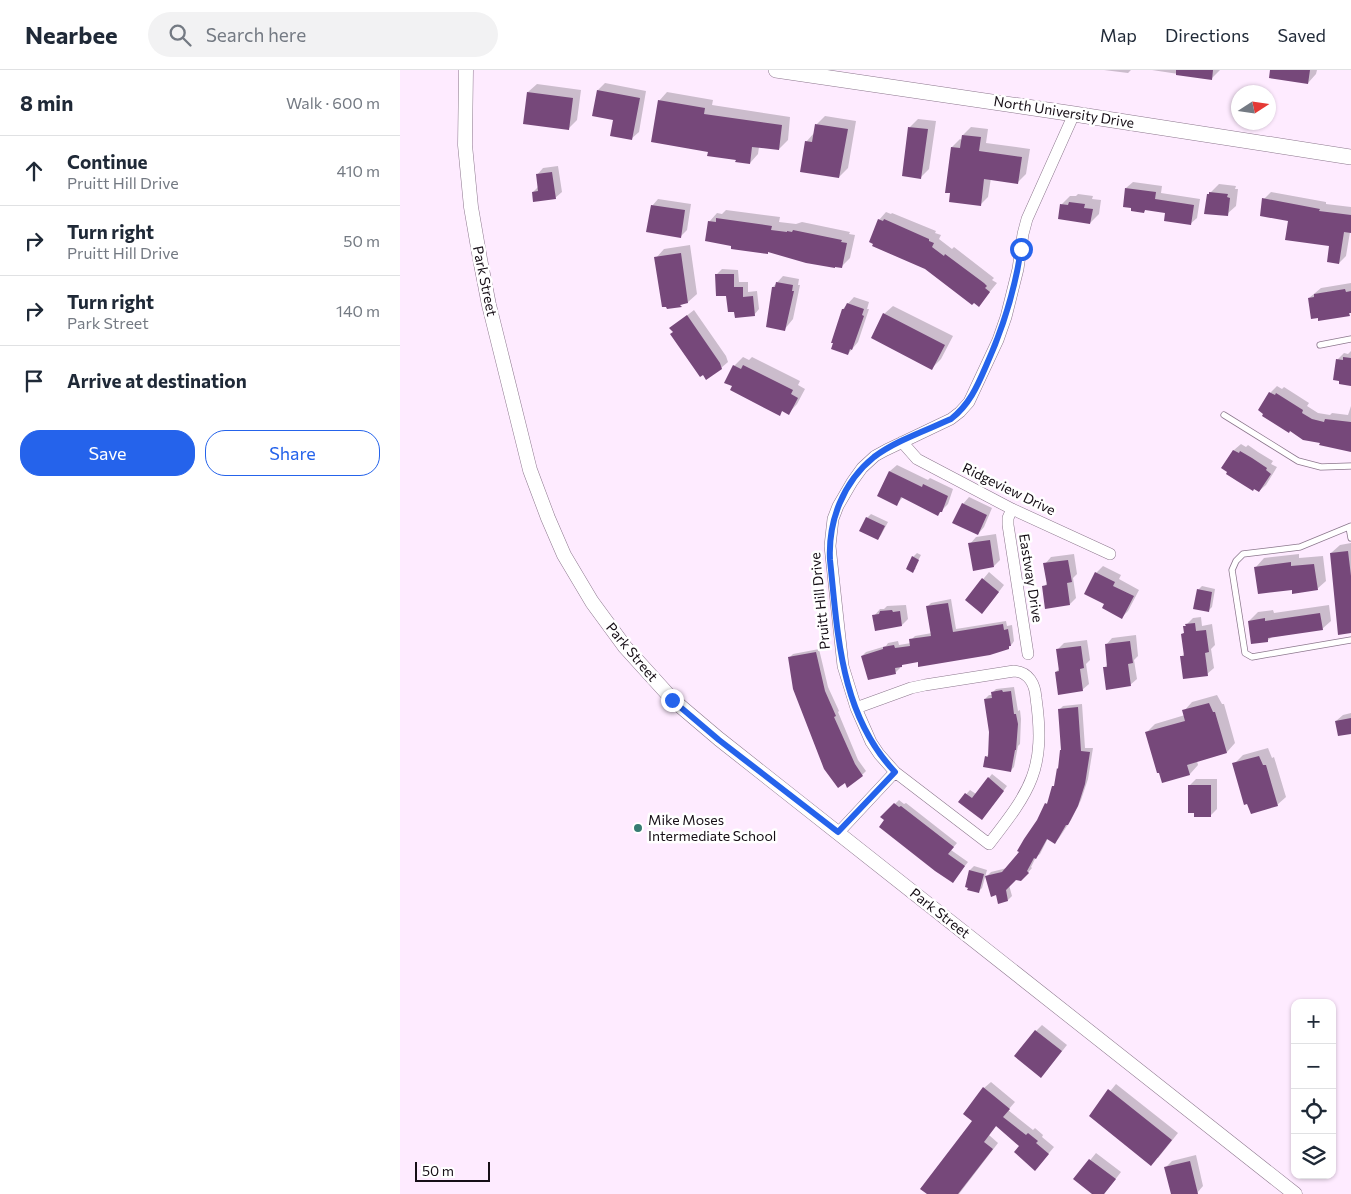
<!DOCTYPE html>
<meta charset="utf-8">
<style>
:root{--surface:#fff;--page:#f2f2f3;--text:#1f2937;--muted:#747a83;--line:#e0e1e3;--accent:#2563eb}
body{margin:0;font-family:Commissioner,sans-serif;background:var(--page);color:var(--text)}
.controls{position:absolute;right:15px;bottom:15px;display:grid;overflow:hidden;border-radius:10px;box-shadow:0 1px 4px #0004}
.controls button{width:45px;height:45px;display:grid;place-items:center;padding:0;border:0;border-bottom:1px solid var(--line);background:var(--surface);color:var(--text);font:25px sans-serif}
.compass{position:absolute;left:831px;top:15px;width:45px;height:45px;border-radius:50%;background:var(--surface);box-shadow:0 1px 4px #0004;rotate:78deg}
.scale{position:absolute;left:15px;bottom:12px;width:75px;box-sizing:border-box;padding-left:5px;border:2px solid #160e16;border-top:0;font-size:14px;line-height:18px;white-space:nowrap;color:#160e16;-webkit-text-stroke:4px #fff;paint-order:stroke}
.stop{position:absolute;width:15px;height:15px;margin:-11px;border:4px solid #2563eb;border-radius:50%;background:#fff}
.stop.end{background:#2563eb;border-color:#fff;box-shadow:0 1px 5px #0008}
.list{margin:0;padding:0;list-style:none}
h2{display:flex;justify-content:space-between;align-items:center;height:65px;margin:0;padding:0 20px;font-size:21px}
h2 small{font-size:16px;font-weight:400;color:var(--muted)}
.list li{display:grid;grid-template-columns:32px 1fr auto;gap:15px;align-items:center;box-sizing:border-box;height:70px;padding:0 20px;border-top:1px solid var(--line)}
.list b{display:block;font-size:19px;white-space:nowrap}
.list p{margin:0;font-size:16px;white-space:nowrap;color:var(--muted)}
.list em{font-size:16px;font-style:normal;color:var(--muted)}
.actions{display:flex;gap:10px;padding:15px 20px}
.actions a{flex:1;padding:11px 0;border:1px solid var(--accent);border-radius:20px;text-align:center;font-size:18px;color:var(--accent)}
.actions .main{background:var(--accent);color:#fff}
.icon{flex:none;width:28px;height:28px;fill:none;stroke:currentColor;stroke-width:2;stroke-linecap:round;stroke-linejoin:round}
.map{position:relative;flex:none;width:951px;height:1124px;overflow:hidden}
header{display:flex;align-items:center;gap:30px;box-sizing:border-box;height:70px;padding:0 25px;background:var(--surface);border-bottom:1px solid var(--line)}
header strong{font-size:24px}
nav{display:flex;gap:28px;margin-inline-start:auto;font-size:18px}
.search{width:350px;height:45px;background:var(--page);display:flex;align-items:center;gap:12px;box-sizing:border-box;padding:0 18px;border-radius:28px;color:var(--muted);font-size:19px}
main{display:flex}
aside{flex:1;background:var(--surface)}
.map>svg:first-child{display:block}
.shadow{fill:#0003}
.building{fill:#76487a}
.lines{fill:none;stroke-linecap:round;stroke-linejoin:round}
.service-casing{stroke:#8c778d;stroke-width:7}
.minor-casing{stroke:#8c778d;stroke-width:12}
.tertiary-casing{stroke:#8c778d;stroke-width:15}
.secondary-casing{stroke:#8c778d;stroke-width:16}
.service{stroke:#fff;stroke-width:5.5}
.minor{stroke:#fff;stroke-width:11}
.tertiary{stroke:#fff;stroke-width:14}
.secondary{stroke:#fff;stroke-width:15}
.route{stroke:#2563eb;stroke-width:6}
.poi-dot{fill:#367c73;stroke:#fff;stroke-width:2}
.labels{text-anchor:middle;stroke-width:5;stroke-linejoin:round;paint-order:stroke}
.street-label{font-size:14px;fill:#160e16;stroke:#fff}
.poi-label{font-size:14px;fill:#160e16;stroke:#fff;text-anchor:start}
</style>
<header>
<strong>Nearbee</strong>
<div class="search"><svg class="icon" aria-label="search" viewBox="0 0 24 24"><circle cx="10" cy="10" r="6"/><path d="M15 15l6 6"/></svg>Search here</div>
<nav><a>Map</a><a>Directions</a><a>Saved</a></nav>
</header>
<main>
<aside>
<h2>8 min<small>Walk · 600 m</small></h2>
<ul class="list">
<li><svg class="icon" aria-label="ahead" viewBox="0 0 24 24"><path d="M12 20V5M6 11l6-6 6 6"/></svg><div><b>Continue</b><p>Pruitt Hill Drive</p></div><em>410 m</em></li>
<li><svg class="icon" aria-label="right" viewBox="0 0 24 24"><path d="M7 20v-9h11M14 6l5 5-5 5"/></svg><div><b>Turn right</b><p>Pruitt Hill Drive</p></div><em>50 m</em></li>
<li><svg class="icon" aria-label="right" viewBox="0 0 24 24"><path d="M7 20v-9h11M14 6l5 5-5 5"/></svg><div><b>Turn right</b><p>Park Street</p></div><em>140 m</em></li>
<li><svg class="icon" aria-label="arrive" viewBox="0 0 24 24"><path d="M6 21V4h12l-3 4 3 4H6"/></svg><div><b>Arrive at destination</b></div></li>
</ul>
<div class="actions"><a class="main">Save</a><a>Share</a></div>
</aside>
<div class="map">
<svg width="951" height="1124" viewBox="0 0 951 1124">
<rect width="100%" height="100%" fill="#feebff"/>
<path class="shadow" d="M704 0H731L728 3Z
M752 0H820L811 9Z
M871 0H917L916 4 908 13Z
M205 13 246 21 239 62 231 69 214 49 198 20Z
M137 14 181 20 177 50 168 59 128 22Z
M267 22 313 30 312 35 390 47 388 70 379 79 359 77 358 84 350 93 309 81 259 31Z
M425 46 456 51 448 98 439 107 406 72 415 62 417 54Z
M518 49 536 51 529 99 520 108 510 57Z
M571 57 588 59 586 73 630 79 626 104 618 112 591 108 588 127 580 135 552 77 560 69 562 70 563 65Z
M158 96 162 122 155 128 133 122 139 116 137 105 143 98Z
M733 112 762 116 761 123 800 129 797 148 790 154 767 142 746 139 744 141 726 118Z
M819 114 836 116 835 119H838L836 136 827 144 808 125Z
M871 122 926 132V134L951 137V162H950L946 186 939 193 931 175 890 150 864 129Z
M678 124 693 126 692 129 701 130 699 144 690 153 659 148 662 134 670 126H676Z
M258 129 291 134 287 160 281 166 252 136Z
M326 140 380 147 379 152 396 154 402 152 450 162 449 164 455 165 450 188 441 197 369 181 367 183 309 152 317 143 322 144Z
M486 142 491 144 492 143 536 161 535 163 541 165 539 169 552 179 554 177 594 208 592 210 597 213 579 235 479 150Z
M290 175 297 224 288 232 281 235 268 237 256 188 264 179Z
M322 199 338 200 339 212H348V222L357 221 359 239 354 245 335 240 316 205Z
M383 206 399 209 398 215H400L393 249 384 260 373 217Z
M951 213V242L949 244 909 228 921 218Z
M454 227 469 232 467 239H469L458 272 448 284 443 239Z
M493 236 553 266 541 289 532 298 484 244Z
M294 240 326 286 328 292 321 298 274 262 271 258Z
M951 281V314L934 309 938 289 944 283 948 284Z
M343 287 349 290 352 287 400 311 398 315 405 319 397 334 389 343 383 340 379 344 333 316 334 296Z
M877 316 882 319 884 317 909 333 907 336 918 343 930 345 932 343 948 345 951 336V380L921 372 859 340 870 323Z
M841 374 846 377 848 375 858 382 873 391 871 394 877 397 866 415 859 421 823 398 834 380Z
M497 395 528 410 530 408 553 419 548 434 538 444 503 427 497 434 479 425 490 401Z
M569 427 592 438 584 457 578 464 563 434Z
M471 444 488 452 481 465 478 469 467 448Z
M596 464 600 490 594 496 570 474 576 467Z
M951 473V562L931 483 940 475Z
M517 483 521 485 514 498H516L513 501V487Z
M674 484 677 504 673 508 676 528 670 534 644 517 647 513 645 494 651 487Z
M899 484V488L923 486 926 511 917 519 893 518 856 497 864 488Z
M703 496 721 505 719 509 739 520 728 541 722 547 706 534 686 524 696 503Z
M589 502 604 515 588 536 566 530Z
M802 516 815 519 812 537 808 541 798 520Z
M551 529 556 559 606 551 607 556 612 555 614 571 612 574 608 578 505 593 499 596 500 598 496 602 462 586 466 582 486 576 488 573 498 571 499 575 511 573V570L515 566 532 563 527 537 531 533Z
M506 535 508 549 502 555 476 559 474 546 480 539H484L487 536Z
M929 535 931 551 922 559 872 567 868 570 849 551 858 542 873 540 874 543Z
M801 547 802 556 812 554 815 575 811 579 814 598 807 604 781 587 785 583 783 564 785 562 784 557 793 548Z
M736 565 738 586 734 590 737 609 730 615 704 598 708 594 706 575 712 568Z
M687 570 690 590 686 594 689 614 682 620 656 602 660 598 658 579 664 573Z
M419 579 428 617 439 641 438 642 458 690 466 701 462 705 445 711 389 588 393 584Z
M614 617 618 641 620 640 621 649 620 674 618 676 614 697 610 701 586 687 589 684 590 661 585 629 589 625H593L592 623 596 619Z
M817 625 822 634H824L835 673 827 682 797 691 798 695 790 704 763 711 747 662 755 654 785 645 784 641 792 632Z
M682 634 685 678H693L688 709 681 730 671 750 659 768 655 772 648 768 640 784 636 787 631 797 632 798 621 810 616 808 609 815 612 826 608 830 597 824 587 806 591 802 607 798 621 782 646 734 649 731 655 715 662 679 659 640 663 636Z
M951 643V662L936 651 943 645Z
M868 678 872 688 874 687 886 727 877 735 834 694 843 685Z
M592 704 607 716 586 744 560 731 570 720 576 724Z
M796 709H817V739L810 746 789 716Z
M499 730 504 734 506 733 557 773 551 780 568 792 553 811 482 747Z
M574 796 587 800 582 818 578 822 567 816 570 800Z
M642 955 667 975 647 1000 636 961Z
M591 1012 615 1032 608 1040 633 1060 635 1058 643 1065 642 1067 654 1077 635 1100 621 1075 597 1055 589 1065 598 1073 559 1124H529L574 1051 584 1018Z
M716 1014 778 1063 758 1088 690 1046Z
M696 1083 721 1102 704 1124H694L675 1109Z
M796 1085 803 1116 797 1123 772 1124 766 1097 772 1091Z"/>
<path class="building" d="M776 0H813L812 10 776 5Z
M870 0H910L908 14 869 8Z
M197 20 240 28 232 70 210 66 213 50 192 46Z
M127 22 173 28 169 60 123 54Z
M258 30 305 38 304 44 382 55 379 80 352 77 350 94 335 92 336 90 307 86 308 82 251 72Z
M415 54 448 59 439 108 400 102 405 71 412 72Z
M508 57 528 59 521 109 502 106Z
M562 65 581 67 579 81 622 87 618 114 584 109 581 136 549 132 550 123H545L551 77 560 78Z
M152 102 156 129 133 132 132 122 138 121 136 104Z
M725 118 756 122 755 129 794 135 791 155 764 151 765 143 745 140 744 143 731 141V138L723 137Z
M809 122 828 124 827 127 830 128 828 146 804 144 807 124H809Z
M862 128 920 139 919 141 951 145V163L944 162 939 194 927 192 929 176 885 170 888 151 860 146Z
M669 132 685 134 684 138 693 139 690 154 658 149 660 134 668 135Z
M251 135 285 140 281 168 246 162Z
M316 148 372 156 371 160 387 162V161L392 162 393 160 442 170 441 172 447 173 442 198 435 197V198L406 193 368 182V184L331 179V176L305 171 308 151 316 152Z
M478 149 483 151 484 149 529 169V171L534 173 532 177 544 186 545 184 584 213 587 216 585 218 590 222 579 237 574 233 572 235 525 199 472 176 473 174 469 172Z
M281 183 288 233 280 235 282 237 267 239 266 237H262L254 187Z
M315 204H334V217H343V227L353 226 355 246 335 248 334 242H328L326 226H316Z
M376 212 393 215 392 221H394L385 261 366 257 372 217H375Z
M945 219 946 222 951 221V243H949L950 246 918 251V248L911 249 908 228 914 227V224Z
M447 233 464 239 462 245 464 246 452 280 450 279 448 285 431 279 433 273H431L442 239H444Z
M483 243 545 275 532 300 471 268Z
M287 245 320 293 322 299 306 310 303 305 300 307 270 264 273 262 269 258Z
M943 287 951 288V316L939 314V311L933 310 936 289 943 290Z
M333 295 341 299 343 295 393 320 391 324 398 328 389 345 382 341 380 346 330 320 332 316 324 313Z
M869 322 875 325 876 323 903 340 902 343 912 349 924 352 925 349 951 352V382L919 375 920 373 903 370 890 361 889 363 862 346 863 344 858 340Z
M833 380 839 383 840 381 852 388 867 398 866 400 871 404 859 422 854 419 853 421 837 411 826 404 827 402 821 398Z
M489 401 522 417 523 414 548 426 542 442H540L538 446 501 427 497 436 477 426Z
M562 433 587 445 578 465 552 453Z
M466 447 485 456 478 470 459 461Z
M590 470 594 497 573 501 568 473Z
M948 481 951 506V563L938 565 930 483Z
M512 486 519 490 513 503 506 499Z
M668 490 672 512 667 513 670 535 645 539 642 516 647 515 643 493Z
M891 492V496L914 494 918 520 892 524V520L858 524 854 497Z
M695 502 715 512 713 516 734 526 722 549 702 538 704 534 684 524Z
M582 508 599 522 582 544 565 530Z
M797 519 812 522 809 542 793 539Z
M548 533 553 562 603 554 604 560 608 559 611 576H609V579L590 585 518 597V592L502 595V597L495 598 496 604 468 610 461 586 483 579V577L494 575 495 578 510 576 509 569 531 566 526 536Z
M492 540 493 542 500 541 502 556 475 561 472 545 479 544 480 541Z
M920 543 923 560 868 568V572L851 574 848 551 865 548V551Z
M795 553 796 561 806 560 809 582 805 583 808 606 783 609 780 586H784L781 564 784 563 783 556H786L785 554Z
M730 571 733 593 728 594 731 616 706 620 703 597H707L705 574Z
M681 576 684 598 680 599 683 621 658 625 655 602 659 601 656 579Z
M416 582 425 621 436 646 434 647 455 694 463 706 447 718 445 713 438 718 424 699 393 619 388 587Z
M602 620 603 622 611 621 614 644H616L618 654 616 680H615L611 702 583 697 585 686 588 687 589 662 584 629 592 628 591 622Z
M809 633 813 642H815L827 683 787 695 790 705 762 713 759 703H757L745 662 785 651 782 640Z
M678 637 681 681 690 682 685 714 678 736 668 755H666L655 774 647 769 636 789 634 788 627 801 629 803 621 811 616 810 606 820 608 831 598 834 596 825 591 827 585 806 602 802 619 782 617 781 624 769 637 750 645 733 647 734 652 716H654L657 698 658 699 660 680H661L658 639Z
M951 648V664L938 666 935 651Z
M859 686 863 695H866L878 736 851 744 847 734 844 735 832 693Z
M588 707 604 721 582 750 558 732 565 723 572 728Z
M788 715H811V747H794V743H788Z
M494 733 499 737 501 736 554 777 548 784 565 796 553 813 535 801 479 757 484 750 480 747Z
M569 800 584 804 579 823 567 820 568 818 565 817Z
M635 960 662 981 641 1008 614 986Z
M583 1017 610 1039 603 1047 626 1065 628 1063 638 1071 636 1073 649 1084 635 1101 614 1082 619 1076 596 1056 584 1072 593 1079 558 1124H527L520 1119 572 1051 563 1044Z
M708 1019 772 1070 751 1096 689 1046Z
M689 1089 716 1109 704 1124H692L673 1109Z
M790 1091 798 1124H771L764 1097Z"/>
<g class="lines">
<defs>
<path id="service" d="M920 275 951 269
M824 345 898 391 921 397 951 396
M951 456 900 477 843 484 836 491 832 500 845 583 852 587 951 570
M949 457 951 468"/>
<path id="minor" d="M502 372 517 389 612 439 710 484
M612 439 608 448V455L628 584
M456 638 511 618 525 615 614 601C629 602 635 614 636 628 646 699 631 720 589 774L495 702 479 684 471 672 456 638 443 596 430 476 433 449 438 436 452 412 462 398 475 386 486 380 551 349 560 342 569 332 598 270 606 247 618 199 623 164 627 149 674 44
M439 762 495 702"/>
<path id="tertiary" d="M66 0 65 75 71 137 80 189 89 235 130 400 148 448 164 485 192 532 225 577 273 630 319 669 895 1124"/>
<path id="secondary" d="M376 0 674 44 951 87"/>
</defs>
<use href="#service" class="service-casing"/>
<use href="#minor" class="minor-casing"/>
<use href="#tertiary" class="tertiary-casing"/>
<use href="#secondary" class="secondary-casing"/>
<use href="#service" class="service"/>
<use href="#minor" class="minor"/>
<use href="#tertiary" class="tertiary"/>
<use href="#secondary" class="secondary"/>
</g>
<g class="lines">
<path class="route" d="M272 630 319 670 438 762 495 702C440 644 438 565 430 490 428 451 443 412 474 387 495 371 527 360 551 349 569 335 577 317 586 296 603 258 615 220 621 179"/>
</g>
<circle class="poi-dot" cx="238" cy="758" r="5"/>
<g class="labels">
<g class="street-label">
<text transform="translate(664 42) rotate(9)" y="5">North University Drive</text>
<text transform="translate(85 211) rotate(78)" y="5">Park Street</text>
<text transform="translate(609 419) rotate(26)" y="5">Ridgeview Drive</text>
<text transform="translate(631 508) rotate(81)" y="5">Eastway Drive</text>
<text transform="translate(420 531) rotate(-96)" y="5">Pruitt Hill Drive</text>
<text transform="translate(232 582) rotate(50)" y="5">Park Street</text>
<text transform="translate(540 843) rotate(38)" y="5">Park Street</text>
</g>
<g class="poi-label">
<text x="248" y="755">Mike Moses<tspan x="248" dy="16">Intermediate School</tspan></text>
</g>
</g>
</svg>
<div class="controls">
<button>+</button>
<button>−</button>
<button><svg class="icon" aria-label="locate" viewBox="0 0 24 24"><circle cx="12" cy="12" r="6"/><path d="M12 2v4M12 18v4M2 12h4M18 12h4"/></svg></button>
<button><svg class="icon" aria-label="layers" viewBox="0 0 24 24"><path d="M12 4l9 5-9 5-9-5zM3 14l9 5 9-5"/></svg></button>
</div>
<svg class="compass" viewBox="-18 -18 36 36"><path d="M0-13l5 13h-10z" fill="#e53935"/><path d="M0 13l5-13h-10z" fill="#747a83"/></svg>
<div class="scale">50 m</div>
<div class="stop" style="left:621px;top:179px"></div>
<div class="stop end" style="left:272px;top:630px"></div>
</div>
</main>
